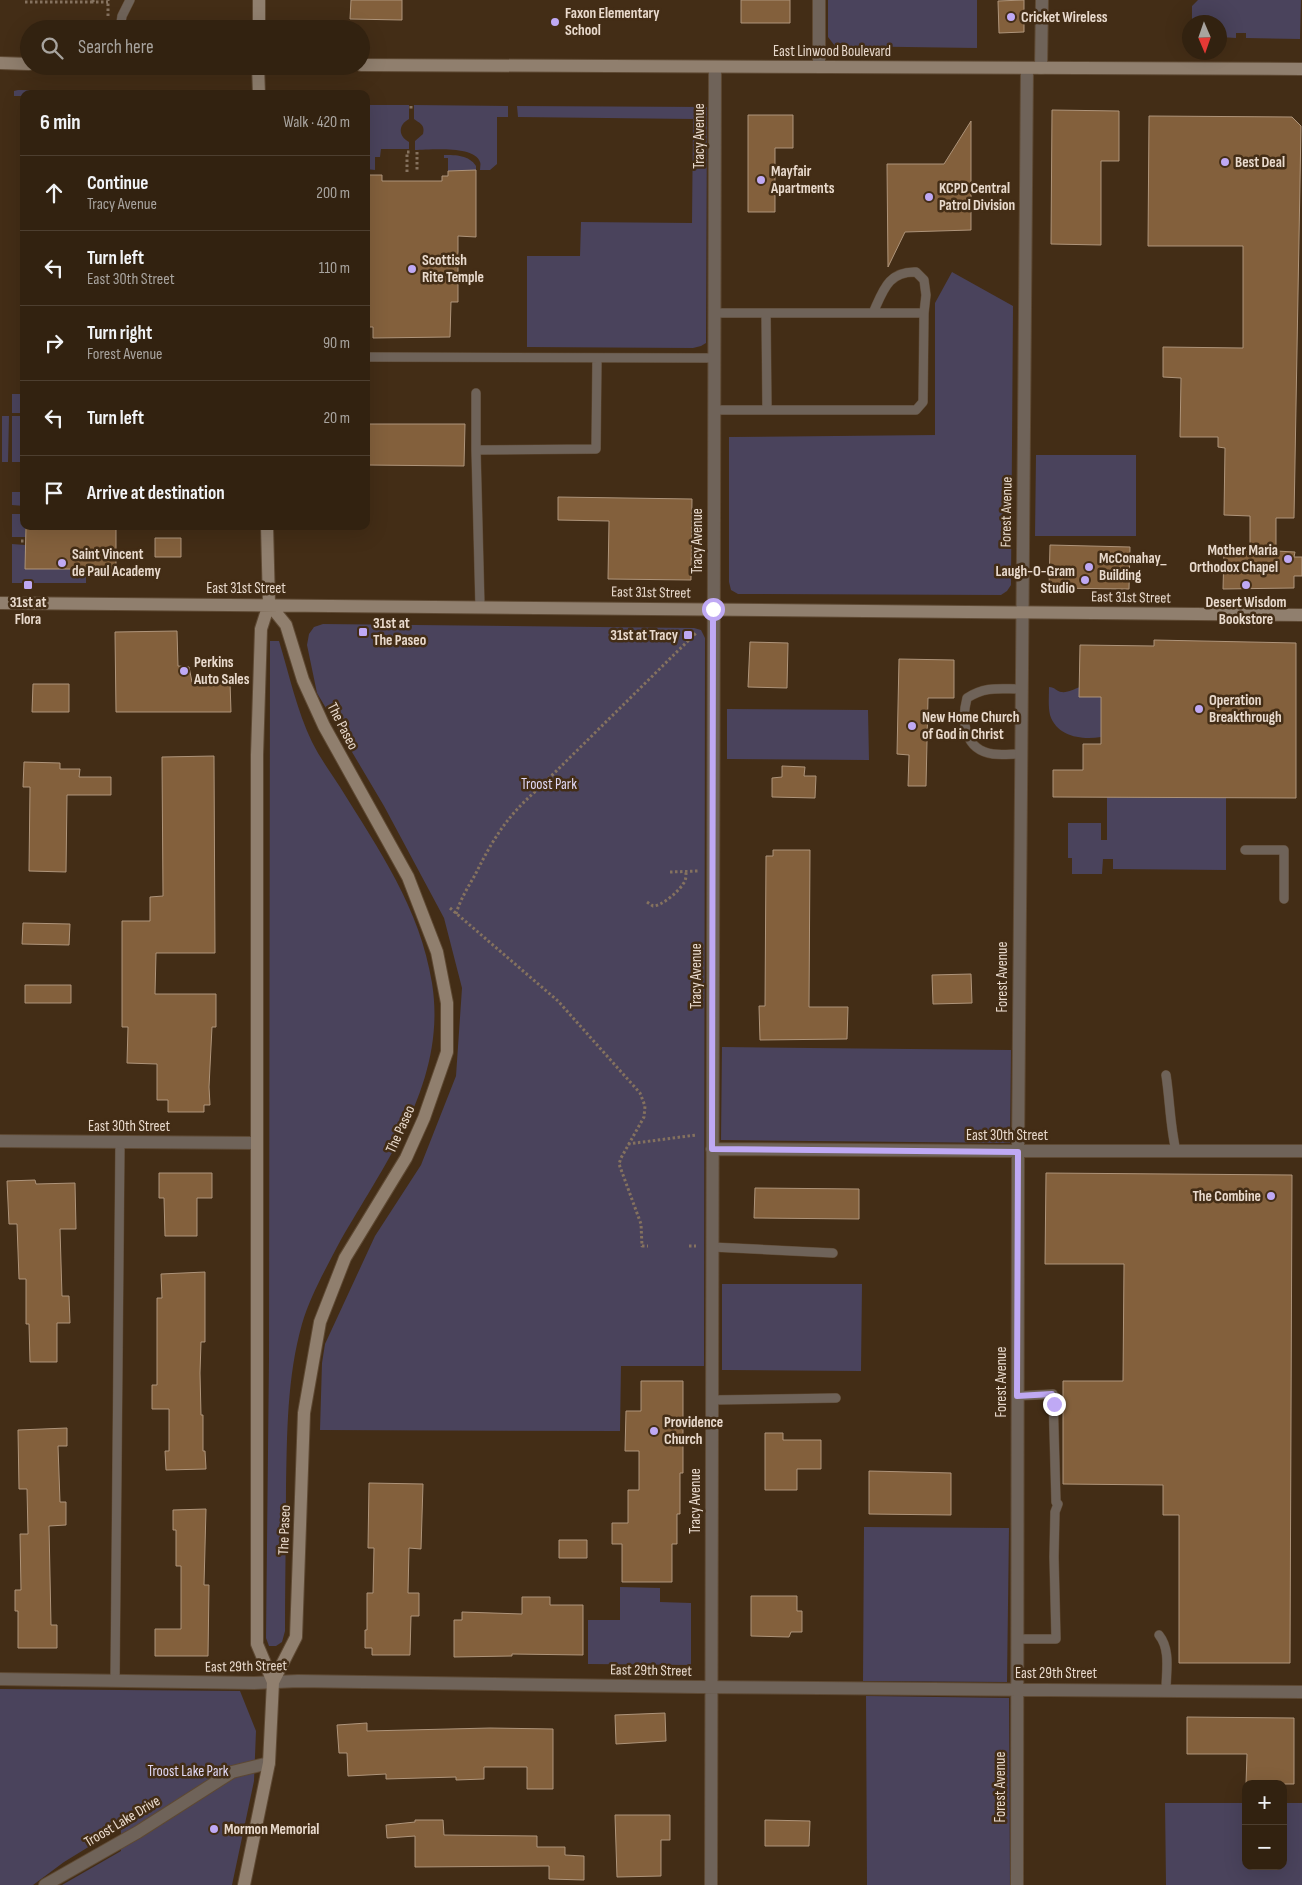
<!DOCTYPE html>
<meta charset="utf-8">
<style>
:root{--surface:#322210;--page:#3d2f1e;--text:#f1f3f6;--muted:#a8a49f;--line:#4d3f30}
body{margin:0;font-family:"Sofia Sans Condensed",sans-serif;background:var(--page);color:var(--text)}
.controls{position:absolute;right:15px;bottom:15px;display:grid;overflow:hidden;border-radius:10px;box-shadow:0 5px 20px #0002}
.controls button{width:45px;height:45px;display:grid;place-items:center;padding:0;border:0;border-bottom:1px solid var(--line);background:var(--surface);color:var(--text);font:25px sans-serif}
.compass{position:absolute;left:1182px;top:15px;width:45px;height:45px;border-radius:50%;background:var(--surface);box-shadow:0 5px 20px #0002;rotate:178deg}
.stop{position:absolute;width:15px;height:15px;margin:-11px;border:4px solid #bfa9f4;border-radius:50%;background:#fff}
.stop.end{background:#bfa9f4;border-color:#fff;box-shadow:0 1px 5px #0008}
.list{margin:0;padding:0;list-style:none}
h2{display:flex;justify-content:space-between;align-items:center;height:65px;margin:0;padding:0 20px;font-size:21px}
h2 small{font-size:16px;font-weight:400;color:var(--muted)}
.list li{display:grid;grid-template-columns:32px 1fr auto;gap:15px;align-items:center;box-sizing:border-box;height:75px;padding:0 20px;border-top:1px solid var(--line)}
.list b{display:block;font-size:19px;white-space:nowrap}
.list p{margin:0;font-size:16px;white-space:nowrap;color:var(--muted)}
.list em{font-size:16px;font-style:normal;color:var(--muted)}
.icon{flex:none;width:28px;height:28px;fill:none;stroke:currentColor;stroke-width:2;stroke-linecap:round;stroke-linejoin:round}
.map{position:relative;flex:none;width:1302px;height:1885px;overflow:hidden}
.search{position:absolute;background:var(--surface);box-shadow:0 5px 20px #0002;left:20px;top:20px;width:350px;height:55px;display:flex;align-items:center;gap:12px;box-sizing:border-box;padding:0 18px;border-radius:28px;color:var(--muted);font-size:19px}
.panel{position:absolute;background:var(--surface);box-shadow:0 5px 20px #0002;left:20px;top:90px;width:350px;height:440px;border-radius:10px}
.map>svg:first-child{display:block}
.green{fill:#4a435c}
.building{fill:#83603c;stroke:#ae947a}
.lines{fill:none;stroke-linecap:round;stroke-linejoin:round}
.service-casing{stroke:#5e4933;stroke-width:10}
.minor-casing{stroke:#5e4933;stroke-width:14}
.secondary-casing{stroke:#5e4933;stroke-width:14}
.path{stroke:#85725f;stroke-width:3;stroke-dasharray:2.5 2.5;stroke-linecap:butt}
.service{stroke:#6f6359;stroke-width:9}
.minor{stroke:#6f6359;stroke-width:12}
.secondary{stroke:#907f6e;stroke-width:12}
.route{stroke:#bfa9f4;stroke-width:6}
.poi-dot{fill:#bfa9f4;stroke:#432d16;stroke-width:2}
.labels{text-anchor:middle;stroke-width:5;stroke-linejoin:round;paint-order:stroke}
.poi-label{font-size:15px;font-weight:bold;fill:#e9dacd;stroke:#432d16;text-anchor:start}
.street-label{font-size:15px;fill:#e9dacd;stroke:#432d16}
.park-label{font-size:15px;fill:#e0d8f5;stroke:#432d16}
</style>
<div class="map">
<svg width="1302" height="1885" viewBox="0 0 1302 1885">
<rect width="100%" height="100%" fill="#432d16"/>
<path class="green" d="M828 0H977V48L835 46 828 37Z
M1198 0H1301L1300 39 1246 38V33H1236V38L1220 37V22H1192V6Z
M18 90 132 91 137 94H24V96H14V91Z
M366 105H409V119C398 125 398 136 409 142V149H381L380 157H375V170L366 169Z
M414 105 508 106V117H497V164L490 170H480C480 167 481 164 480 162 474 145 429 150 415 150V141L423 134C425 125 421 124 414 119Z
M517 106 707 107 706 343 701 346 693 348 527 347V256H580L581 222 692 223 693 119 518 117Z
M444 155C456 155 469 155 476 166V170L448 171V158H444Z
M952 272 1013 306 1011 585 1007 591 1001 595 738 594 731 590 729 582V437L935 435V303Z
M12 394H24V413H12Z
M2 416H9L8 462H2Z
M12 416H24V462H12Z
M1036 455H1136V536H1035Z
M12 492H24V506L12 505Z
M12 514H24L26 537H12Z
M12 544 25 545V568L86 569V583H12Z
M323 624 694 628 701 630 705 638 704 1366H621L620 1431 320 1430 322 1363 325 1344 375 1236 421 1165 456 1076 462 988 444 918 384 806 317 693 307 645 309 634 314 627Z
M270 641H279C289 674 297 711 312 742 320 758 331 773 340 787 379 850 420 908 432 983 448 1083 383 1165 337 1247 324 1272 310 1297 302 1324 287 1377 287 1433 286 1488 286 1536 285 1583 285 1631L282 1642 276 1646H269L266 1638 269 1358Z
M1049 687C1055 687 1056 691 1061 692 1068 693 1074 689 1080 687L1101 697V737C1082 740 1057 737 1050 715 1048 706 1049 696 1049 687Z
M727 709 868 710 869 760 727 759Z
M1107 797 1226 798V870L1113 869V859H1103L1102 874H1072V858H1068V823H1101V840H1107Z
M722 1047 1011 1050 1010 1143 721 1140Z
M722 1284H862L861 1371 722 1370Z
M864 1527 1009 1528 1007 1682 863 1681Z
M620 1587 660 1588V1602L691 1603V1665L588 1664V1620H620Z
M0 1689 240 1691 256 1731 254 1781 232 1885H62L121 1851V1827L64 1862 33 1885H0Z
M866 1696 1009 1698 1010 1885H867Z
M1165 1803H1246V1866H1283V1803H1302V1885H1166Z"/>
<path class="building" d="M351 0H402V20L350 19Z
M741 0H790V23H741Z
M1024 0V32L999 33 998 1Z
M1052 110 1119 111V161H1101V245L1051 244Z
M748 115H793V148H775V212H748Z
M1149 116 1292 117 1301 126 1294 518H1276V551L1295 552 1294 557H1302V576H1294V588L1223 589 1224 551H1250V516L1224 515 1225 448 1218 447V437H1180L1181 378 1163 377V347L1243 348V246H1148Z
M971 121V230L905 232 888 267 887 164H944Z
M476 170V237L458 236V302H451L450 337 373 338V327H366V175H382V181H442V176H448V171Z
M366 424H465L464 466 366 465Z
M558 497 692 499 691 580 608 579 609 521 558 520Z
M26 526H116V569H25Z
M155 538H181V557H155Z
M1050 545 1130 547 1129 589 1049 588Z
M177 631 178 666 189 667 192 682H230L231 712H116L115 632Z
M1154 640 1296 643V798L1053 797V770H1083V744H1101V697H1079L1080 645 1154 646Z
M750 642 788 643 787 688 748 687Z
M899 659 954 660V698H928L926 786H908L909 755 897 754Z
M33 684H69V712H32Z
M214 756 215 953H156L155 994H216V1027H212L209 1087 210 1105H204V1112H168V1100H157V1064L127 1063 128 1027H122V921H150V897L163 896 162 757Z
M24 762 60 763V769H80L79 777H111V795H67L66 872 29 871 30 787H23Z
M782 766 805 767 804 776H816L815 798 772 797V778L782 777Z
M773 850H810L809 1007H848L847 1039 760 1040 759 1006H765L766 856H773Z
M23 923 70 924 69 945 22 944Z
M971 974 972 1003 933 1004 932 975Z
M25 985H71V1003H25Z
M159 1173H212V1198H197V1236H165L164 1198H159Z
M1046 1173 1292 1175 1290 1663H1179V1515H1163V1485L1063 1484V1381H1123L1124 1264H1045Z
M35 1180 36 1184 75 1183 76 1229H60L62 1296H69L70 1323H57V1362H30L29 1324H26V1279H19L17 1224H9L7 1181Z
M755 1188 859 1189V1219L754 1218Z
M205 1272V1342H201L200 1373 201 1415H203V1451H205L206 1469 166 1470 165 1451H169V1409H152V1385H157V1298H162L161 1274Z
M641 1381H683V1473H680V1514H677V1544H672V1582H622V1544H612V1523H628V1490H639V1451H625L626 1411H641Z
M67 1428V1446H58L60 1502H66V1525L49 1526 51 1625H57V1648H18V1611H15V1590H21L20 1534H28L27 1489H19L18 1430Z
M765 1433H783V1440H821V1469H797V1490H765Z
M869 1471 951 1473V1515L869 1514Z
M369 1483 423 1484 421 1549 409 1548 408 1593H419V1616H411L410 1655H372V1648H365V1630H367V1593H373L374 1548H368Z
M206 1509 204 1585H209L208 1656H155V1629H181V1566H176V1530H173V1510Z
M559 1540H587V1558H559Z
M751 1596H797V1611H802V1632H791L789 1637 751 1636Z
M522 1597H550V1605H583V1655L512 1654V1656L454 1657V1620H462V1612L522 1614Z
M665 1713 666 1741 616 1744 615 1715Z
M1187 1717 1294 1718V1784H1246L1247 1754H1187Z
M367 1723V1731L490 1728 553 1729V1789H527V1767H484V1779L456 1780V1777L386 1779V1774L348 1776 347 1753H339L337 1725Z
M615 1815H670V1840H661V1876L617 1877Z
M415 1820H443L444 1835 537 1836V1847H565V1855L584 1856V1880L549 1879V1866L415 1867V1836L387 1838 386 1825 415 1822Z
M765 1820 810 1821 809 1846H765Z"/>
<g class="lines">
<defs>
<path id="service" d="M120 29 122 16 130 0
M766 313 767 409
M873 313H924
M366 357 714 358
M476 393V450
M714 410H916L923 402 924 313 926 295 924 280 916 272C888 271 883 291 873 313H715
M480 607 476 450 596 449 597 358
M1020 754C1011 754 1001 755 993 754 964 750 961 721 967 698 986 686 999 689 1020 689
M1245 850H1284V899
M1166 1075C1170 1101 1170 1126 1176 1151
M712 1247 833 1253
M712 1400 836 1398
M1159 1635C1171 1650 1166 1672 1166 1690
M1017 1639H1056L1054 1557 1055 1512 1058 1504 1056 1502 1053 1394 1017 1396
M115 1681 120 1142"/>
<path id="minor" d="M819 67V0
M1041 68 1042 0
M0 1141 257 1143
M712 1149 1001 1151H1302
M0 1679 254 1683 298 1681 697 1687 1302 1692
M45 1885 138 1832 232 1772 269 1763
M711 1885 715 67
M1017 1885 1018 1151 1027 68"/>
<path id="secondary" d="M259 29V0
M0 63 29 64
M361 65 1302 69
M258 66 259 94
M267 526 269 604 261 629 257 755V1644L273 1682
M0 603 1302 615
M244 1885 269 1763 273 1682 296 1637 304 1413 320 1322 345 1258 406 1158 424 1118 447 1052V1003L437 952 408 877 324 726 303 680 286 625 269 604"/>
</defs>
<use href="#service" class="service-casing"/>
<use href="#minor" class="minor-casing"/>
<use href="#secondary" class="secondary-casing"/>
<path class="path" d="M93 0V2H108
M25 2H93
M108 16V0
M411 106V109
M417 152V171
M407 172V152H412
M21 541H25
M670 872 698 871
M647 902 653 906C662 906 678 892 683 884 686 881 686 876 686 872
M450 908 558 1001 640 1093 645 1106 644 1117 621 1158 619 1164 641 1224 642 1246H648
M456 914C460 900 468 887 475 875 493 839 507 816 537 790L697 632
M628 1144 696 1135
M689 1246H696"/>
<use href="#service" class="service"/>
<use href="#minor" class="minor"/>
<use href="#secondary" class="secondary"/>
</g>
<g class="lines">
<path class="route" d="M713 609 712 1149 1018 1152 1017 1396 1052 1394 1054 1404"/>
</g>
<g class="poi-dot">
<circle cx="1011" cy="17" r="5"/>
<circle cx="555" cy="22" r="5"/>
<circle cx="1225" cy="162" r="5"/>
<circle cx="761" cy="180" r="5"/>
<circle cx="929" cy="197" r="5"/>
<circle cx="412" cy="269" r="5"/>
<circle cx="1288" cy="559" r="5"/>
<circle cx="62" cy="563" r="5"/>
<circle cx="1089" cy="567" r="5"/>
<circle cx="1085" cy="580" r="5"/>
<rect x="23" y="580" width="10" height="10" rx="2.5"/>
<circle cx="1246" cy="585" r="5"/>
<rect x="358" y="627" width="10" height="10" rx="2.5"/>
<rect x="683" y="630" width="10" height="10" rx="2.5"/>
<circle cx="184" cy="671" r="5"/>
<circle cx="1199" cy="709" r="5"/>
<circle cx="912" cy="726" r="5"/>
<circle cx="1271" cy="1196" r="5"/>
<circle cx="654" cy="1431" r="5"/>
<circle cx="214" cy="1829" r="5"/>
</g>
<g class="labels">
<g class="poi-label">
<text x="565" y="18">Faxon Elementary<tspan x="565" dy="17">School</tspan></text>
<text x="1021" y="22">Cricket Wireless</text>
<text x="1235" y="167">Best Deal</text>
<text x="771" y="176">Mayfair<tspan x="771" dy="17">Apartments</tspan></text>
<text x="939" y="193">KCPD Central<tspan x="939" dy="17">Patrol Division</tspan></text>
<text x="422" y="265">Scottish<tspan x="422" dy="17">Rite Temple</tspan></text>
<text x="1278" y="555" text-anchor="end">Mother Maria<tspan x="1278" dy="17">Orthodox Chapel</tspan></text>
<text x="72" y="559">Saint Vincent<tspan x="72" dy="17">de Paul Academy</tspan></text>
<text x="1099" y="563">McConahay_<tspan x="1099" dy="17">Building</tspan></text>
<text x="1075" y="576" text-anchor="end">Laugh-O-Gram<tspan x="1075" dy="17">Studio</tspan></text>
<text x="28" y="607" text-anchor="middle">31st at<tspan x="28" dy="17">Flora</tspan></text>
<text x="1246" y="607" text-anchor="middle">Desert Wisdom<tspan x="1246" dy="17">Bookstore</tspan></text>
<text x="373" y="628">31st at<tspan x="373" dy="17">The Paseo</tspan></text>
<text x="678" y="640" text-anchor="end">31st at Tracy</text>
<text x="194" y="667">Perkins<tspan x="194" dy="17">Auto Sales</tspan></text>
<text x="1209" y="705">Operation<tspan x="1209" dy="17">Breakthrough</tspan></text>
<text x="922" y="722">New Home Church<tspan x="922" dy="17">of God in Christ</tspan></text>
<text x="1261" y="1201" text-anchor="end">The Combine</text>
<text x="664" y="1427">Providence<tspan x="664" dy="17">Church</tspan></text>
<text x="224" y="1834">Mormon Memorial</text>
</g>
<g class="street-label">
<text x="832" y="56">East Linwood Boulevard</text>
<text transform="translate(699 136) rotate(-90)" y="5">Tracy Avenue</text>
<text transform="translate(1006 512) rotate(-89)" y="5">Forest Avenue</text>
<text transform="translate(697 541) rotate(-90)" y="5">Tracy Avenue</text>
<text x="246" y="593">East 31st Street</text>
<text transform="translate(651 592) rotate(1)" y="5">East 31st Street</text>
<text transform="translate(1131 597) rotate(1)" y="5">East 31st Street</text>
<text transform="translate(343 726) rotate(63)" y="5">The Paseo</text>
<text transform="translate(696 976) rotate(-90)" y="5">Tracy Avenue</text>
<text transform="translate(1002 977) rotate(-90)" y="5">Forest Avenue</text>
<text x="129" y="1131">East 30th Street</text>
<text transform="translate(400 1129) rotate(-66)" y="5">The Paseo</text>
<text x="1007" y="1140">East 30th Street</text>
<text transform="translate(1001 1382) rotate(-90)" y="5">Forest Avenue</text>
<text transform="translate(695 1501) rotate(-90)" y="5">Tracy Avenue</text>
<text transform="translate(284 1530) rotate(-88)" y="5">The Paseo</text>
<text transform="translate(246 1666) rotate(-1)" y="5">East 29th Street</text>
<text transform="translate(651 1670) rotate(1)" y="5">East 29th Street</text>
<text x="1056" y="1678">East 29th Street</text>
<text transform="translate(1000 1787) rotate(-90)" y="5">Forest Avenue</text>
<text transform="translate(122 1821) rotate(-31)" y="5">Troost Lake Drive</text>
</g>
<g class="park-label">
<text x="549" y="789">Troost Park</text>
<text x="188" y="1776">Troost Lake Park</text>
</g>
</g>
</svg>
<div class="controls">
<button>+</button>
<button>−</button>
</div>
<svg class="compass" viewBox="-18 -18 36 36"><path d="M0-13l5 13h-10z" fill="#e53935"/><path d="M0 13l5-13h-10z" fill="#a8a49f"/></svg>
<div class="stop" style="left:713px;top:609px"></div>
<div class="stop end" style="left:1054px;top:1404px"></div>
<div class="search"><svg class="icon" aria-label="search" viewBox="0 0 24 24"><circle cx="10" cy="10" r="6"/><path d="M15 15l6 6"/></svg>Search here</div>
<section class="panel">
<h2>6 min<small>Walk · 420 m</small></h2>
<ul class="list">
<li><svg class="icon" aria-label="ahead" viewBox="0 0 24 24"><path d="M12 20V5M6 11l6-6 6 6"/></svg><div><b>Continue</b><p>Tracy Avenue</p></div><em>200 m</em></li>
<li><svg class="icon" aria-label="left" viewBox="0 0 24 24"><path d="M17 20v-9H6M10 6l-5 5 5 5"/></svg><div><b>Turn left</b><p>East 30th Street</p></div><em>110 m</em></li>
<li><svg class="icon" aria-label="right" viewBox="0 0 24 24"><path d="M7 20v-9h11M14 6l5 5-5 5"/></svg><div><b>Turn right</b><p>Forest Avenue</p></div><em>90 m</em></li>
<li><svg class="icon" aria-label="left" viewBox="0 0 24 24"><path d="M17 20v-9H6M10 6l-5 5 5 5"/></svg><div><b>Turn left</b></div><em>20 m</em></li>
<li><svg class="icon" aria-label="arrive" viewBox="0 0 24 24"><path d="M6 21V4h12l-3 4 3 4H6"/></svg><div><b>Arrive at destination</b></div></li>
</ul>
</section>
</div>
